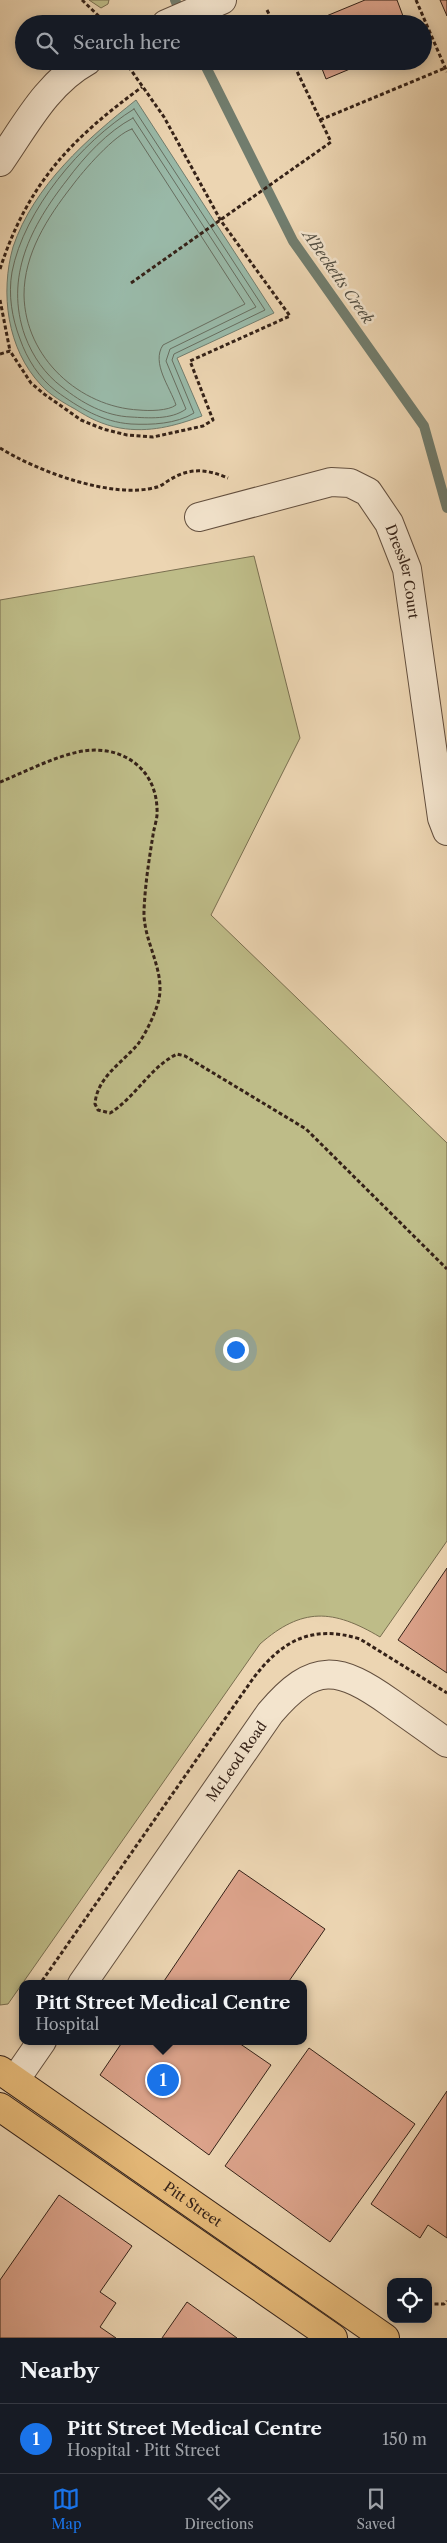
<!DOCTYPE html>
<meta charset="utf-8">
<style>
:root{--surface:#171b24;--page:#20242c;--text:#f1f3f6;--muted:#9ea1a6;--line:#363941;--accent:#1a73e8}
body{margin:0;font-family:"Libre Caslon Text",serif;background:var(--page);color:var(--text)}
.controls{position:absolute;right:15px;bottom:15px;display:grid;overflow:hidden;border-radius:10px;box-shadow:0 2px 12px #0003}
.controls button{width:45px;height:45px;display:grid;place-items:center;padding:0;border:0;border-bottom:1px solid var(--line);background:var(--surface);color:var(--text);font:25px sans-serif}
.you{position:absolute;left:235px;top:1349px;width:18px;height:18px;margin:-12px;border:4px solid #fff;border-radius:50%;background:#1a73e8;box-shadow:0 0 0 8px #1a73e833}
.badge{display:grid;place-items:center;width:32px;height:32px;border-radius:50%;background:var(--accent);color:#fff;font-size:16px;font-weight:700}
.pin{position:absolute;translate:-50% -50%;border:2px solid #fff;box-shadow:0 1px 5px #0006}
.popup{position:absolute;left:19px;top:1980px;width:288px;height:65px;box-sizing:border-box;display:grid;place-content:center;border-radius:10px;background:var(--surface);filter:drop-shadow(0 1px 4px #0005);font-size:16px;white-space:nowrap;color:var(--muted)}
.popup b{font-size:19px;color:var(--text)}
.popup::after{content:'';position:absolute;left:50%;top:100%;margin-left:-10px;border:10px solid transparent;border-top-color:var(--surface)}
.list{margin:0;padding:0;list-style:none}
h2{display:flex;justify-content:space-between;align-items:center;height:65px;margin:0;padding:0 20px;font-size:21px}
h2 small{font-size:16px;font-weight:400;color:var(--muted)}
.list li{display:grid;grid-template-columns:32px 1fr auto;gap:15px;align-items:center;box-sizing:border-box;height:70px;padding:0 20px;border-top:1px solid var(--line)}
.list b{display:block;font-size:19px;white-space:nowrap}
.list p{margin:0;font-size:16px;white-space:nowrap;color:var(--muted)}
.list em{font-size:16px;font-style:normal;color:var(--muted)}
.icon{flex:none;width:28px;height:28px;fill:none;stroke:currentColor;stroke-width:2;stroke-linecap:round;stroke-linejoin:round}
.map{position:relative;flex:none;width:447px;height:2338px;overflow:hidden}
.search{position:absolute;background:var(--surface);box-shadow:0 2px 12px #0003;left:15px;right:15px;top:15px;height:55px;display:flex;align-items:center;gap:12px;box-sizing:border-box;padding:0 18px;border-radius:28px;color:var(--muted);font-size:19px}
.sheet{height:135px;background:var(--surface)}
nav{display:flex;justify-content:space-around;align-items:center;box-sizing:border-box;height:70px;border-top:1px solid var(--line);background:var(--surface);font-size:14px;color:var(--muted)}
nav a{display:grid;justify-items:center;gap:2px}
nav .on{color:var(--accent)}
.map>svg:first-child{display:block}
.green{fill:#bebc88;stroke:#7a6f50}
.water{fill:#99b9a8;stroke:#717d6e}
.lines{fill:none;stroke-linecap:round;stroke-linejoin:round}
.shore{stroke:#676e60;stroke-width:1}
.stream{stroke:#717d6e;stroke-width:10}
.building{fill:#dca38b;stroke:#352218}
.minor-casing{stroke:#634f3e;stroke-width:30}
.major-casing{stroke:#352218;stroke-width:30}
.path{stroke:#352218;stroke-width:3;stroke-dasharray:4 2.5;stroke-linecap:butt}
.minor{stroke:#f3e4cd;stroke-width:28}
.major{stroke:#e6ba79;stroke-width:28}
.labels{text-anchor:middle;stroke-width:5;stroke-linejoin:round;paint-order:stroke}
.street-label{font-size:14px;fill:#352218;stroke:#f3e4cd}
.water-label{font-size:15px;font-style:italic;fill:#534f43;stroke:#f3e4cd}
</style>
<div class="map">
<svg width="447" height="2338" viewBox="0 0 447 2338">
<rect width="100%" height="100%" fill="#ecd5b2"/>
<filter id="stains"><feTurbulence type="fractalNoise" baseFrequency=".004" numOctaves="4"/><feColorMatrix values="0 0 0 0 .2 0 0 0 0 .09 0 0 0 0 .02 0 0 0 .5 -.17"/></filter>
<radialGradient id="worn" r=".72"><stop offset=".6" stop-color="#630" stop-opacity="0"/><stop offset="1" stop-color="#630" stop-opacity=".3"/></radialGradient>
<path class="green" d="M89 0H109L108 4 101 8Z
M254 556 300 738 211 915 447 1143V1541L380 1637C333 1609 302 1607 260 1644L8 2004 0 2005V600Z"/>
<path class="water" d="M136 100 274 313 177 358 202 416C175 426 149 433 120 428 103 425 89 418 75 409 64 403 50 395 41 385 7 349 0 293 13 247 34 185 87 139 136 100Z"/>
<g class="lines">
<path class="shore" d="M134 109 265 310 174 354 172 360 194 413C176 424 152 425 131 424 103 422 79 408 56 391 39 378 27 359 20 339 12 318 8 295 12 272 24 210 81 142 134 109Z
M133 118 256 307 170 349 166 361 186 409C171 420 148 418 131 417 105 416 82 403 62 387 45 374 33 357 25 336 4 277 31 226 67 180 84 157 108 131 133 118Z
M132 129 245 304 163 345C151 363 170 387 176 405 168 411 149 411 139 410 80 407 25 358 24 295 24 254 47 218 72 186 83 171 115 134 132 129Z"/>
<path class="stream" d="M175 0 182 16
M203 61 293 241 424 426 447 508"/>
</g>
<path class="building" d="M365 0H397L406 24H307Z
M440 0H447V16Z
M319 61H369L326 79Z
M447 1568V1673L398 1640Z
M239 1870 325 1929 287 1984H162Z
M123 2041H236L271 2065 209 2155 100 2075Z
M309 2048 415 2124 330 2242 225 2166Z
M447 2091V2238L428 2225 420 2238 371 2204Z
M59 2195 132 2246 100 2292 116 2303 100 2327 116 2338H0V2280Z
M187 2302 237 2338H162Z"/>
<g class="lines">
<defs>
<g id="minor">
<path d="M166 24 222 0"/>
<path d="M0 162C25 126 47 83 87 61"/>
<path id="s1" d="M199 517 331 482 350 483 368 492 389 523 407 569 442 818 447 831"/>
<path id="s2" d="M82 1984 270 1713C314 1661 339 1666 391 1703 409 1716 428 1729 447 1743"/>
<path d="M15 2080 42 2041"/>
</g>
<g id="major">
<path id="s3" d="M0 2070 385 2338"/>
<path d="M0 2107 333 2338"/>
</g>
</defs>
<use href="#minor" class="minor-casing"/>
<use href="#major" class="major-casing"/>
<path class="path" d="M82 0 107 24
M416 0 447 72
M267 10 274 24
M320 120 445 68
M0 269C28 183 71 139 142 87
M131 283 331 142 292 61
M0 300 10 351
M0 354 10 351 31 383 44 394 81 420 103 429 127 435 153 437 203 426 213 420 190 361 290 316 221 221 164 117 126 63
M0 448C37 471 113 500 157 487 162 486 168 480 173 478 192 467 209 470 228 478
M0 782C25 772 51 758 78 752 118 743 156 766 157 809 158 818 154 827 153 835 149 860 145 885 144 911 143 942 167 972 158 1003 154 1016 146 1033 138 1044 122 1063 97 1077 95 1104L98 1110 110 1113C136 1097 149 1068 177 1054L185 1056 306 1129 447 1269
M42 1981 252 1680C281 1641 311 1624 360 1639L447 1693
M428 2304H444L447 2301"/>
<use href="#minor" class="minor"/>
<use href="#major" class="major"/>
</g>
<g class="labels">
<g class="street-label">
<text dy="5" stroke="none"><textPath href="#s1" startOffset="264">Dressler Court</textPath></text>
<text dy="5" stroke="none"><textPath href="#s2" startOffset="271">McLeod Road</textPath></text>
<text dy="5" stroke="none"><textPath href="#s3" startOffset="235">Pitt Street</textPath></text>
</g>
<g class="water-label">
<text transform="translate(338 277) rotate(55)" y="5">A'Becketts Creek</text>
</g>
</g>
<rect width="100%" height="100%" filter="url(#stains)"/>
<rect width="100%" height="100%" fill="url(#worn)"/>
</svg>
<div class="controls">
<button><svg class="icon" aria-label="locate" viewBox="0 0 24 24"><circle cx="12" cy="12" r="6"/><path d="M12 2v4M12 18v4M2 12h4M18 12h4"/></svg></button>
</div>
<div class="you"></div>
<div class="pin badge" style="left:163px;top:2080px">1</div>
<div class="popup"><b>Pitt Street Medical Centre</b>Hospital</div>
<div class="search"><svg class="icon" aria-label="search" viewBox="0 0 24 24"><circle cx="10" cy="10" r="6"/><path d="M15 15l6 6"/></svg>Search here</div>
</div>
<section class="sheet">
<h2>Nearby<small></small></h2>
<ul class="list">
<li><span class="badge">1</span><div><b>Pitt Street Medical Centre</b><p>Hospital · Pitt Street</p></div><em>150 m</em></li>
</ul>
</section>
<nav>
<a class="on"><svg class="icon" aria-label="map" viewBox="0 0 24 24"><path d="M3 6l6-2 6 2 6-2v14l-6 2-6-2-6 2zM9 4v14M15 6v14"/></svg>Map</a>
<a><svg class="icon" aria-label="directions" viewBox="0 0 24 24"><path d="M12 3l9 9-9 9-9-9zM9 14v-3h6M13 9l2 2-2 2"/></svg>Directions</a>
<a><svg class="icon" aria-label="saved" viewBox="0 0 24 24"><path d="M7 4h10v16l-5-4-5 4z"/></svg>Saved</a>
</nav>
